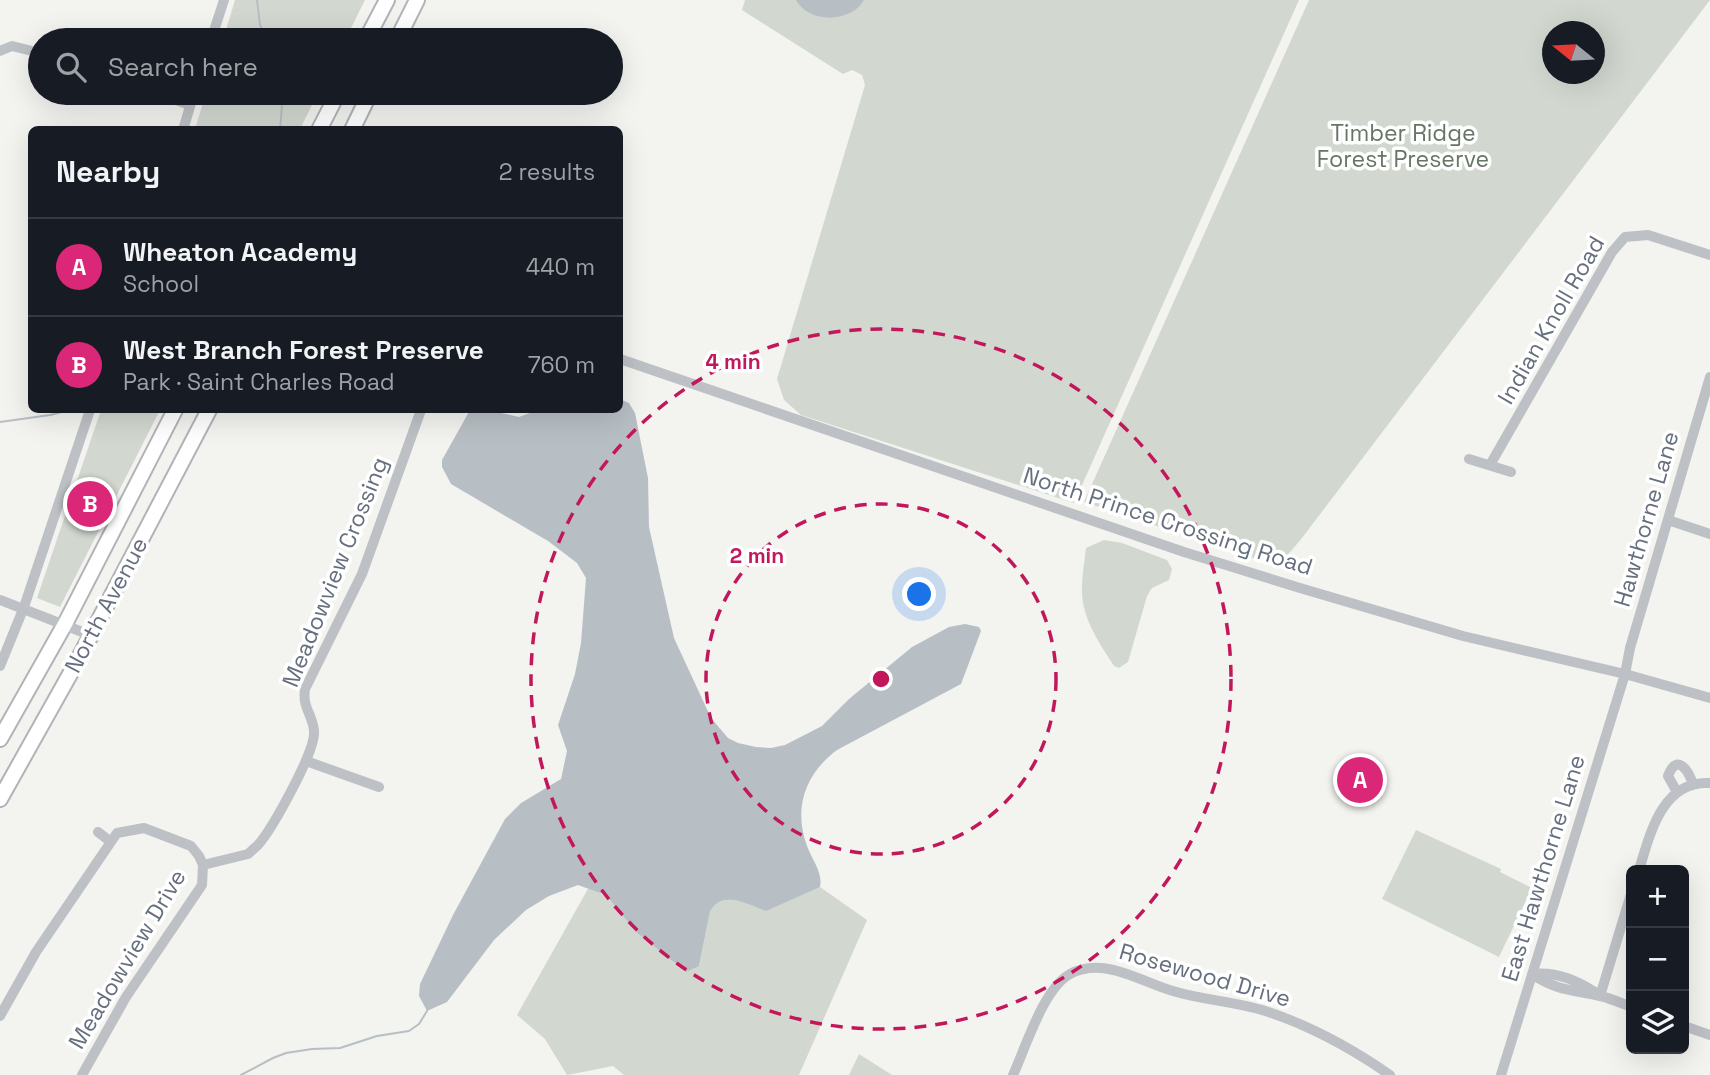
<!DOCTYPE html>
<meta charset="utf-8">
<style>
:root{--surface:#171b24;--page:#20242c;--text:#f1f3f6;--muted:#9ea1a6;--line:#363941;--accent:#db2777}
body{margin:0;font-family:"Space Grotesk",sans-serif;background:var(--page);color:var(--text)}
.controls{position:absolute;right:21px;bottom:21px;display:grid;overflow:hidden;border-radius:10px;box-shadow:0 7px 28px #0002}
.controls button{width:63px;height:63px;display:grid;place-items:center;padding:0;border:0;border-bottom:2px solid var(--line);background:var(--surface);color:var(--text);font:35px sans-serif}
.compass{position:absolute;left:1542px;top:21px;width:63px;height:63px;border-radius:50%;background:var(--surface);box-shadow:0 7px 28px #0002;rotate:288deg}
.you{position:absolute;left:920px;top:595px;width:24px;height:24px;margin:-18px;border:5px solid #fff;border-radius:50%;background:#1a73e8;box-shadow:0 0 0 10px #1a73e833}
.badge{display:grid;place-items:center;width:46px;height:46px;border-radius:50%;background:var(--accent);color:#fff;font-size:23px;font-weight:700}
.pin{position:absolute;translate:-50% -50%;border:4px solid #fff;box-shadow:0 2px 7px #0006}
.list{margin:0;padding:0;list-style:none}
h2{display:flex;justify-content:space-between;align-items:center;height:91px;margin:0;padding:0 28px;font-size:30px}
h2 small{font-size:23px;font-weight:400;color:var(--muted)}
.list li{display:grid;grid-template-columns:46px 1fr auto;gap:21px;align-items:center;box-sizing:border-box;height:98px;padding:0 28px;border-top:2px solid var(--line)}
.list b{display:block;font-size:26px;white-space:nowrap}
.list p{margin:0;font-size:23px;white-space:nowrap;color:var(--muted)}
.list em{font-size:23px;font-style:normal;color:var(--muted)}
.icon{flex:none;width:38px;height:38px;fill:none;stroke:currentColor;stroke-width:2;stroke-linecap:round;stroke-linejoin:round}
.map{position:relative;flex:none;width:1710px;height:1075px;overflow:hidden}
.search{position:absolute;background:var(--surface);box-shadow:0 7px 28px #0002;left:28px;top:28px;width:595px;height:77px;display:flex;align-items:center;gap:18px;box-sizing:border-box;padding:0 24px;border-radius:38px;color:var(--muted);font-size:26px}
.panel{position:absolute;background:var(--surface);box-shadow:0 7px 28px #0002;left:28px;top:126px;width:595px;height:287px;border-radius:10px}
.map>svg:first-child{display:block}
.green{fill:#d2d8d0;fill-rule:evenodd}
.water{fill:#b8bfc4}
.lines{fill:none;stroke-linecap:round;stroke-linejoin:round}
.stream{stroke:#b8bfc4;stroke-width:2}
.major-casing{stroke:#b1b3b8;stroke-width:18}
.minor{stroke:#bdc0c4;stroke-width:10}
.major{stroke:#fff;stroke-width:14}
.ring{fill:none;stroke:#c2185b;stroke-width:3.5;stroke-dasharray:12 9}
.labels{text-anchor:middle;stroke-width:7;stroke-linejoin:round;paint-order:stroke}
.park-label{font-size:23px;fill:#657664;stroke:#fff}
.street-label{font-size:23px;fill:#666f7e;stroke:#fff}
.centre{fill:#c2185b;stroke:#fff;stroke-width:3.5}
.ring-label{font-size:21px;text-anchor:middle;font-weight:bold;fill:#c2185b;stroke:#fff;stroke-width:7;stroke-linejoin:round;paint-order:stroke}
</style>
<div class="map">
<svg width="1710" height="1075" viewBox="0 0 1710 1075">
<rect width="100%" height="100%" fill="#f3f3f0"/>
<path class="green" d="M235 0H365L345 40H223Z
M745 0H1299L1074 503 801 415 784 400 777 379 865 85 862 75 852 70 843 74 742 10Z
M1309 0H1710L1302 538 1286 557 1266 562 1084 502ZM1552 32H1594V74H1552Z
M206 93H318L300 129H195Z
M101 410H160L60 607 37 598Z
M1104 540 1122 543 1167 560 1172 569 1169 580 1152 588 1147 596 1128 662 1119 668 1114 666C1102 647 1087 626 1083 603 1080 585 1084 566 1086 548Z
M1416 830 1501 869 1500 872 1532 888 1499 957 1382 899Z
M589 887C618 900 617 912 637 932 650 945 667 954 679 968L699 966 710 912C721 889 747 904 766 910L820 887 867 920 799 1075H624L613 1066 567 1075 545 1039 517 1015Z
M859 1054 892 1075H893H849Z"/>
<path class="water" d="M796 0H864C851 23 809 24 796 0Z
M620 399 629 403 635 413 648 478 649 527 674 638 711 718 728 738 738 743 756 747 771 748 785 745 822 726 849 699 912 647 949 627 965 624 979 627 981 631 961 684 837 750C805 774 793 808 807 846 812 860 823 872 820 887L766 911C747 904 721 889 710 912L699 966 686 972 636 932 606 895 578 885 549 896 526 910 494 940 447 1002 427 1011 419 996 420 984 453 915 505 819 521 803 561 779 567 751 558 725 575 674 581 643 586 578 577 563 548 541 451 484 442 467V460L470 410H488L519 417 538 410H620Z"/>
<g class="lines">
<path class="stream" d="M257 0 260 25 267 40
M280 93 282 105 280 130
M0 422 50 415 70 410
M241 1075 273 1058 286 1053 312 1049 340 1048 377 1036 409 1031 419 1024 427 1011"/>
<defs>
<path id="major" d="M366 40 387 0
M397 40 417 0
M319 130 338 93
M352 130 370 93
M0 739 65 624 175 410
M0 799 79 658 209 410"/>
</defs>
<use href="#major" class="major-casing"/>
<path class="minor" d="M211 40 224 0
M0 51 12 46 40 53
M156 93 190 105
M183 130 194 93
M620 359 1184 552 1300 588 1463 636 1625 674 1710 698
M1469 459 1511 472
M1490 465 1612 252 1625 237 1648 235 1710 255
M1668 520 1710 534
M0 600 90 635
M0 666 24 607 90 410
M306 761 379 787
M1677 792 1668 776C1677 752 1689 771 1693 785
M98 832 111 842
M203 865 248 854 258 845C272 829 316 751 314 731 313 715 302 708 305 689L362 574 421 410
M1639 870C1650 834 1662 780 1710 783
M1532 974C1557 991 1573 990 1600 996 1610 998 1621 1003 1631 1007
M1532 974C1557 971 1578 981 1598 994
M1600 996 1631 894
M0 1016 36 952 117 833 144 828 191 846 199 856 203 865 202 885 126 997 82 1075
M1684 1026 1710 1035
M1013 1075C1026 1047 1043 989 1070 974 1104 956 1141 982 1173 991 1202 1000 1232 1001 1262 1010 1307 1024 1351 1048 1390 1075
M1501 1075 1625 674 1630 648 1710 377"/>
<use href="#major" class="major"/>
</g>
<g class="ring">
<circle cx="881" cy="679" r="175"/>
<circle cx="881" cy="679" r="350"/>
</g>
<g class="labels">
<g class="park-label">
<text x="1403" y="141">Timber Ridge<tspan x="1403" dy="26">Forest Preserve</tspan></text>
</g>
<g class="street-label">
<text transform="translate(1551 320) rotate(-60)" y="8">Indian Knoll Road</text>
<text transform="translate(1646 519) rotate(-74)" y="8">Hawthorne Lane</text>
<text transform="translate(1168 521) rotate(18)" y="8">North Prince Crossing Road</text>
<text transform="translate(335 572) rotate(-68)" y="8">Meadowview Crossing</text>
<text transform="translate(106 605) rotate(-62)" y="8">North Avenue</text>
<text transform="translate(1543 868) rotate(-73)" y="8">East Hawthorne Lane</text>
<text transform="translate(127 959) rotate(-59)" y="8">Meadowview Drive</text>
<text transform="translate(1205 975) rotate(16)" y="8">Rosewood Drive</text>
</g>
</g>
<circle cx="881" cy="679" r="10" class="centre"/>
<g class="ring-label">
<text x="733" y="369">4 min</text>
<text x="757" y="563">2 min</text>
</g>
</svg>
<div class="controls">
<button>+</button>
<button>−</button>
<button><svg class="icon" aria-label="layers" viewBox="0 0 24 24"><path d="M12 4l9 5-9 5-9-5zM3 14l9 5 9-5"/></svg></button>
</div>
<svg class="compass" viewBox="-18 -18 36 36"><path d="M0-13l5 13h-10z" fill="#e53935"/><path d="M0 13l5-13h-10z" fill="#9ea1a6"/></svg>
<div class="you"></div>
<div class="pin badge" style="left:1360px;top:780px">A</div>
<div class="pin badge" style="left:90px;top:504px">B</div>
<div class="search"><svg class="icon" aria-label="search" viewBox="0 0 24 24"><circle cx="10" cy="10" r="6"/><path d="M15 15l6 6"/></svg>Search here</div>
<section class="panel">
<h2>Nearby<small>2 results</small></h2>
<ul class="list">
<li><span class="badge">A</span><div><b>Wheaton Academy</b><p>School</p></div><em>440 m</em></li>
<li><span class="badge">B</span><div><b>West Branch Forest Preserve</b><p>Park · Saint Charles Road</p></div><em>760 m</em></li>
</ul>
</section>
</div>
